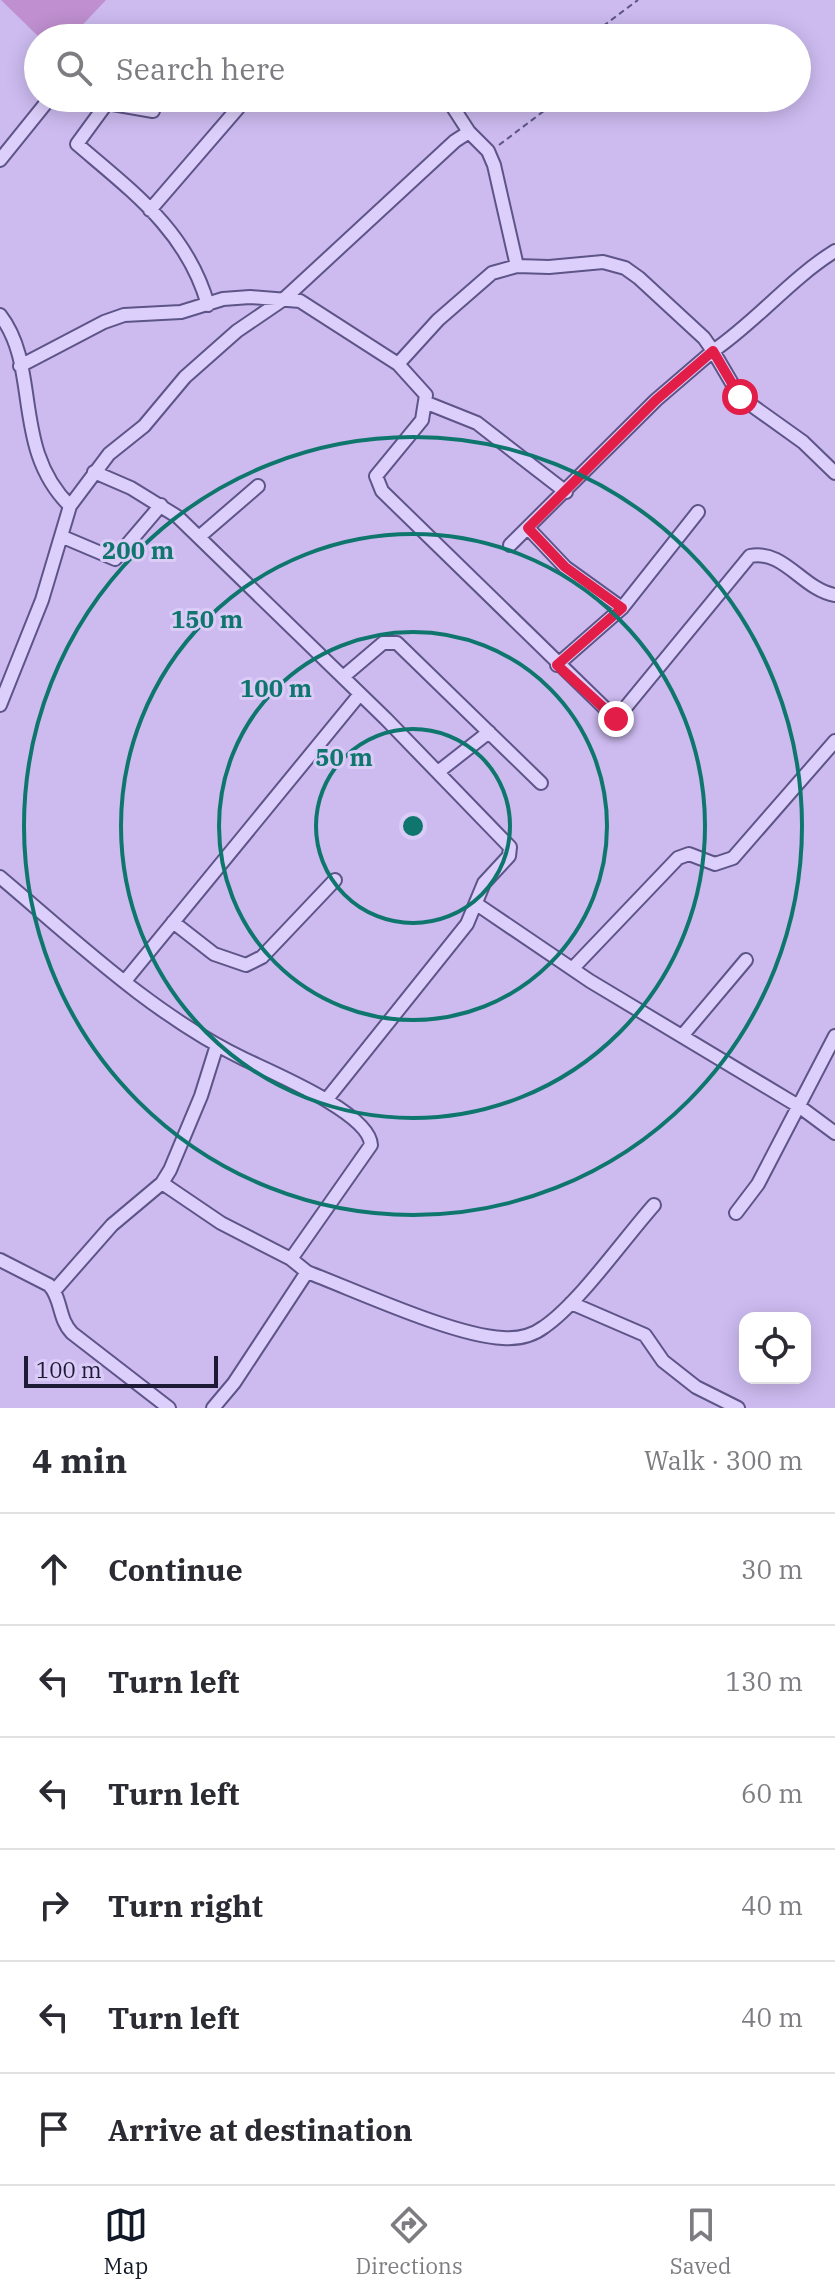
<!DOCTYPE html>
<meta charset="utf-8">
<style>
:root{--surface:#fff;--page:#f2f2f3;--text:#2b2b33;--muted:#7c7c81;--line:#e1e1e2;--accent:#111827}
body{margin:0;font-family:"IBM Plex Serif",serif;background:var(--page);color:var(--text)}
.controls{position:absolute;right:24px;bottom:24px;display:grid;overflow:hidden;border-radius:16px;box-shadow:0 4px 20px #0003}
.controls button{width:72px;height:72px;display:grid;place-items:center;padding:0;border:0;border-bottom:2px solid var(--line);background:var(--surface);color:var(--text);font:40px sans-serif}
.scale{position:absolute;left:24px;bottom:20px;width:194px;box-sizing:border-box;padding-left:8px;border:4px solid #1d1a36;border-top:0;font-size:22px;line-height:28px;white-space:nowrap;color:#1d1a36;-webkit-text-stroke:6px #dacbf7;paint-order:stroke}
.stop{position:absolute;width:24px;height:24px;margin:-18px;border:6px solid #e11d48;border-radius:50%;background:#fff}
.stop.end{background:#e11d48;border-color:#fff;box-shadow:0 2px 8px #0008}
.list{margin:0;padding:0;list-style:none}
h2{display:flex;justify-content:space-between;align-items:center;height:104px;margin:0;padding:0 32px;font-size:34px}
h2 small{font-size:26px;font-weight:400;color:var(--muted)}
.list li{display:grid;grid-template-columns:52px 1fr auto;gap:24px;align-items:center;box-sizing:border-box;height:112px;padding:0 32px;border-top:2px solid var(--line)}
.list b{display:block;font-size:30px;white-space:nowrap}
.list em{font-size:26px;font-style:normal;color:var(--muted)}
.icon{flex:none;width:44px;height:44px;fill:none;stroke:currentColor;stroke-width:2;stroke-linecap:round;stroke-linejoin:round}
.map{position:relative;flex:none;width:835px;height:1408px;overflow:hidden}
.search{position:absolute;background:var(--surface);box-shadow:0 4px 20px #0003;left:24px;right:24px;top:24px;height:88px;display:flex;align-items:center;gap:20px;box-sizing:border-box;padding:0 28px;border-radius:44px;color:var(--muted);font-size:30px}
.sheet{height:776px;background:var(--surface)}
nav{display:flex;justify-content:space-around;align-items:center;box-sizing:border-box;height:112px;border-top:2px solid var(--line);background:var(--surface);font-size:22px;color:var(--muted)}
nav a{display:grid;justify-items:center;gap:4px}
nav .on{color:var(--accent)}
.map>svg:first-child{display:block}
.green{fill:#bf8fcf}
.lines{fill:none;stroke-linecap:round;stroke-linejoin:round}
.minor-casing{stroke:#5d5488;stroke-width:16}
.path{stroke:#5d5488;stroke-width:2;stroke-dasharray:6 4;stroke-linecap:butt}
.minor{stroke:#ddcffb;stroke-width:12}
.route{stroke:#e11d48;stroke-width:10}
.ring{fill:none;stroke:#0f766e;stroke-width:4}
.centre{fill:#0f766e;stroke:#dacbf7;stroke-width:4}
.ring-label{font-size:24px;text-anchor:middle;font-weight:bold;fill:#0f766e;stroke:#dacbf7;stroke-width:6;stroke-linejoin:round;paint-order:stroke}
</style>
<div class="map">
<svg width="835" height="1408" viewBox="0 0 835 1408">
<rect width="100%" height="100%" fill="#cdbbf0"/>
<path class="green" d="M1 0H106L70 38H40Z"/>
<g class="lines">
<defs>
<path id="minor" d="M96 38V37
M100 98 107 103 77 144C133 192 187 231 208 305
M447 98 469 132
M107 103 153 111
M0 160 50 98
M150 210 238 108
M835 251C790 279 757 321 713 351L740 397 803 442 835 473
M0 315C41 368 11 448 70 506L42 600 0 705
M398 364 438 320 492 273 517 266 549 267 603 262 625 268 639 278 704 338 713 351 656 400 510 545
M20 366 104 322 124 315 181 312 223 299 250 297 300 301 398 364 426 395 422 420 376 476 382 491 616 719 750 556C784 549 803 590 835 595
M427 403 477 423 566 492
M94 472 131 488 178 517 386 719 510 847 509 856 484 883 467 924 327 1099
M70 506 109 454 144 426 185 377 237 331 284 299 455 141 469 132 488 151 494 165 517 266
M528 528 565 567 622 608
M63 537 115 559 161 505
M199 537 258 486
M557 665 622 608 698 512
M343 677 383 643H397L541 783
M438 772 489 732
M0 877C76 941 153 1015 244 1059 271 1072 370 1113 371 1145L291 1259
M478 905 590 981 800 1107 835 1133
M173 922 214 954 246 965 262 957 335 880
M573 968 678 858 689 854 715 864 733 858 835 741
M125 981 360 694
M682 1036 746 960
M162 1183 221 1223 291 1259 307 1272C357 1291 454 1336 503 1338 517 1339 532 1336 544 1327 579 1303 623 1240 654 1205
M736 1213 758 1184 835 1036
M0 1260 49 1285C62 1298 58 1319 72 1333L169 1408
M54 1291 112 1225 162 1183 170 1170 201 1096 217 1045
M571 1303 645 1335 663 1361 696 1387 738 1408
M213 1408 234 1383 307 1272"/>
</defs>
<use href="#minor" class="minor-casing"/>
<path class="path" d="M587 38 638 0
M499 145 561 98"/>
<use href="#minor" class="minor"/>
</g>
<g class="lines">
<path class="route" d="M616 719 557 665 622 608 565 567 528 528 656 400 713 351 740 397"/>
</g>
<g class="ring">
<circle cx="413" cy="826" r="97"/>
<circle cx="413" cy="826" r="194"/>
<circle cx="413" cy="826" r="292"/>
<circle cx="413" cy="826" r="389"/>
</g>
<circle cx="413" cy="826" r="12" class="centre"/>
<g class="ring-label">
<text x="138" y="559">200 m</text>
<text x="207" y="628">150 m</text>
<text x="276" y="697">100 m</text>
<text x="344" y="766">50 m</text>
</g>
</svg>
<div class="controls">
<button><svg class="icon" aria-label="locate" viewBox="0 0 24 24"><circle cx="12" cy="12" r="6"/><path d="M12 2v4M12 18v4M2 12h4M18 12h4"/></svg></button>
</div>
<div class="scale">100 m</div>
<div class="stop" style="left:740px;top:397px"></div>
<div class="stop end" style="left:616px;top:719px"></div>
<div class="search"><svg class="icon" aria-label="search" viewBox="0 0 24 24"><circle cx="10" cy="10" r="6"/><path d="M15 15l6 6"/></svg>Search here</div>
</div>
<section class="sheet">
<h2>4 min<small>Walk · 300 m</small></h2>
<ul class="list">
<li><svg class="icon" aria-label="ahead" viewBox="0 0 24 24"><path d="M12 20V5M6 11l6-6 6 6"/></svg><div><b>Continue</b></div><em>30 m</em></li>
<li><svg class="icon" aria-label="left" viewBox="0 0 24 24"><path d="M17 20v-9H6M10 6l-5 5 5 5"/></svg><div><b>Turn left</b></div><em>130 m</em></li>
<li><svg class="icon" aria-label="left" viewBox="0 0 24 24"><path d="M17 20v-9H6M10 6l-5 5 5 5"/></svg><div><b>Turn left</b></div><em>60 m</em></li>
<li><svg class="icon" aria-label="right" viewBox="0 0 24 24"><path d="M7 20v-9h11M14 6l5 5-5 5"/></svg><div><b>Turn right</b></div><em>40 m</em></li>
<li><svg class="icon" aria-label="left" viewBox="0 0 24 24"><path d="M17 20v-9H6M10 6l-5 5 5 5"/></svg><div><b>Turn left</b></div><em>40 m</em></li>
<li><svg class="icon" aria-label="arrive" viewBox="0 0 24 24"><path d="M6 21V4h12l-3 4 3 4H6"/></svg><div><b>Arrive at destination</b></div></li>
</ul>
</section>
<nav>
<a class="on"><svg class="icon" aria-label="map" viewBox="0 0 24 24"><path d="M3 6l6-2 6 2 6-2v14l-6 2-6-2-6 2zM9 4v14M15 6v14"/></svg>Map</a>
<a><svg class="icon" aria-label="directions" viewBox="0 0 24 24"><path d="M12 3l9 9-9 9-9-9zM9 14v-3h6M13 9l2 2-2 2"/></svg>Directions</a>
<a><svg class="icon" aria-label="saved" viewBox="0 0 24 24"><path d="M7 4h10v16l-5-4-5 4z"/></svg>Saved</a>
</nav>
